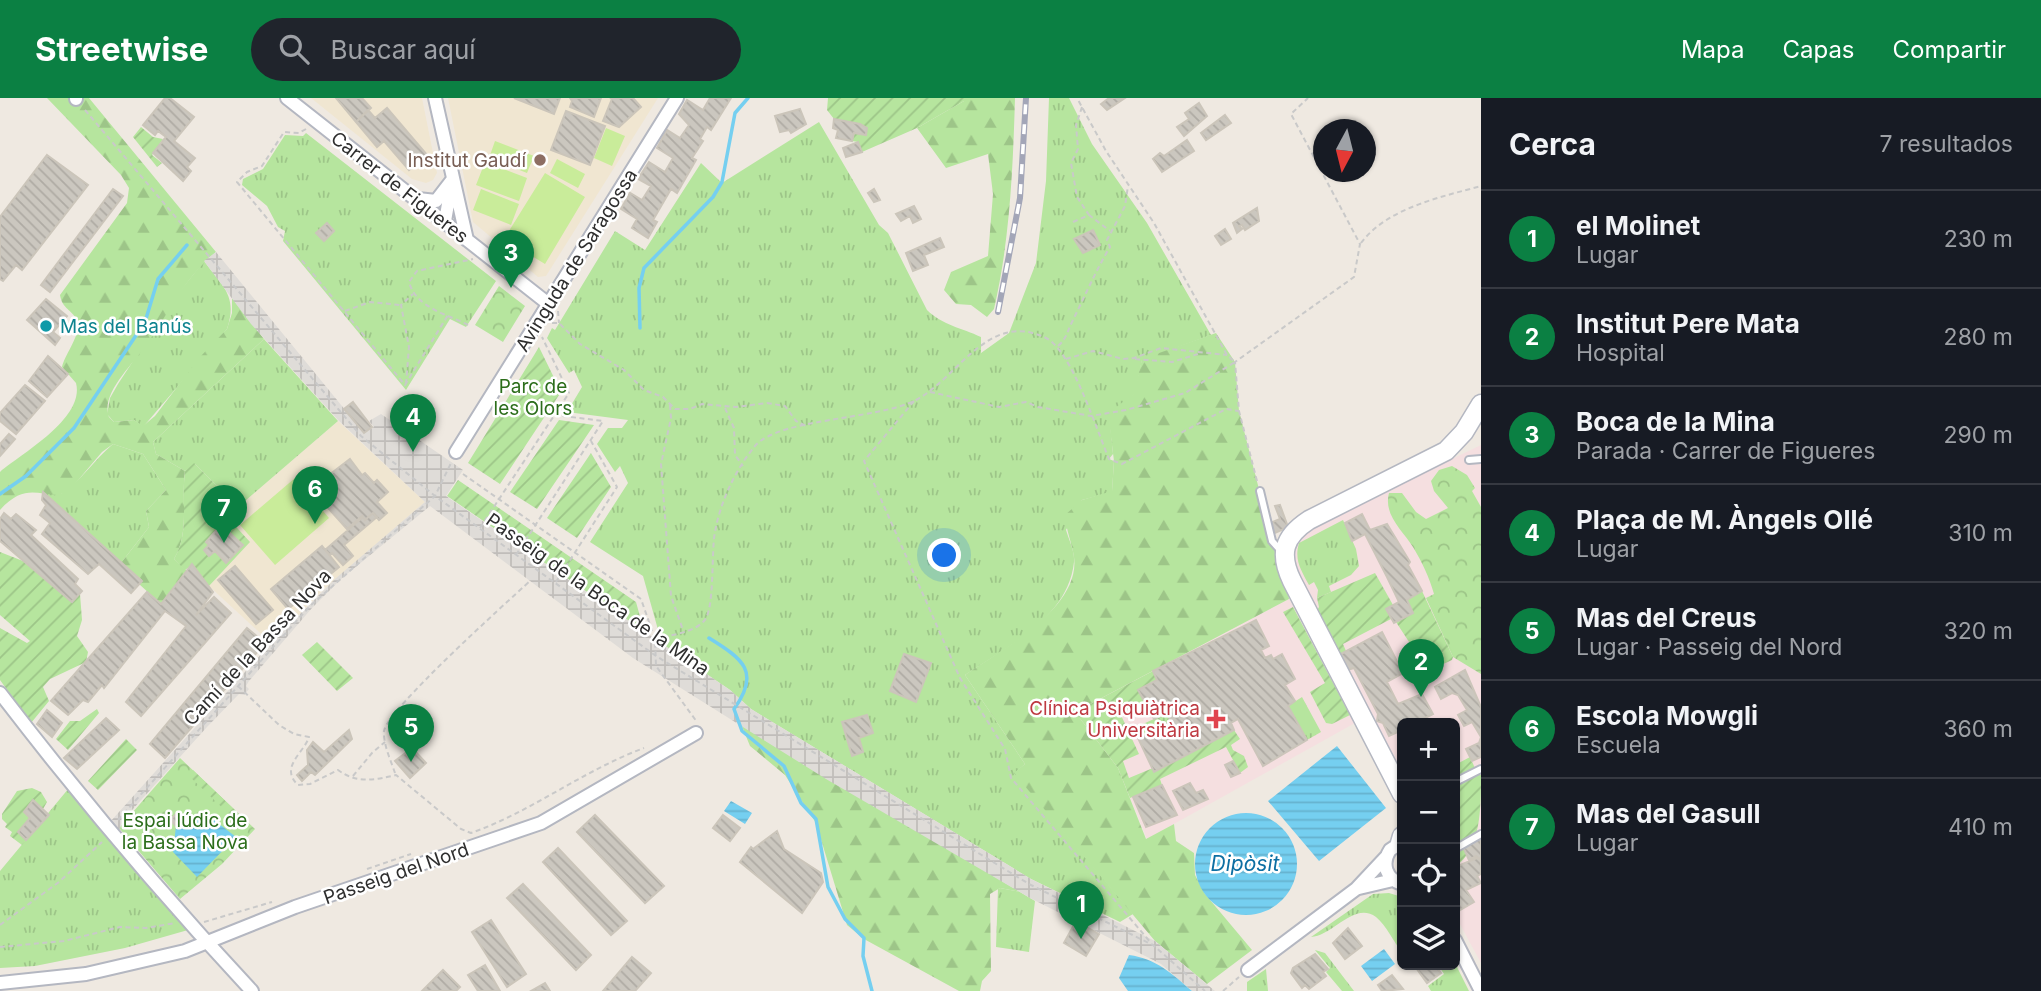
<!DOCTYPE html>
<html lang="es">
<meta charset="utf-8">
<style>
:root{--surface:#171b24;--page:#20242c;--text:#f1f3f6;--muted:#9ea1a6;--line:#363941;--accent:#0b8043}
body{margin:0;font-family:Inter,sans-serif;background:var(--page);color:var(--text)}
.controls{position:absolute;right:21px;bottom:21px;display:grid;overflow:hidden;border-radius:10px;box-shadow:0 2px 5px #0004}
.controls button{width:63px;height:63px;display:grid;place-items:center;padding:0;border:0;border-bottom:2px solid var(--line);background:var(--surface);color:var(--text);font:35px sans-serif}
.compass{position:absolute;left:1313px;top:21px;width:63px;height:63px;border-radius:50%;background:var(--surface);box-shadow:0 2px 5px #0004;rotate:187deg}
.you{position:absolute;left:945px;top:458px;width:24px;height:24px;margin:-18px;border:5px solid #fff;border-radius:50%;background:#1a73e8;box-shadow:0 0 0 10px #1a73e833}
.badge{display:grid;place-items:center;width:46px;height:46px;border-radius:50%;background:var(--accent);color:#fff;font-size:23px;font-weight:700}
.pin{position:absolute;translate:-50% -58px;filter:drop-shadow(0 2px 4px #0008)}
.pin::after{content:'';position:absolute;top:37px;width:24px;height:21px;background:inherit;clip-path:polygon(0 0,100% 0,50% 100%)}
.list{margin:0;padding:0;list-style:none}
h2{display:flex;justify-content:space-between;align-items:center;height:91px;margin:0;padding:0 28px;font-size:30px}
h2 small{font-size:23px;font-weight:400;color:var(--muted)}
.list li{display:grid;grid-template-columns:46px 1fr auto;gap:21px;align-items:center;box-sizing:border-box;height:98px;padding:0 28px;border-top:2px solid var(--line)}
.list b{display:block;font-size:26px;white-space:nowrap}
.list p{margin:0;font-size:23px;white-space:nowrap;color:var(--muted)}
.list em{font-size:23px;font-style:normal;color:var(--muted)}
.icon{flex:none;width:38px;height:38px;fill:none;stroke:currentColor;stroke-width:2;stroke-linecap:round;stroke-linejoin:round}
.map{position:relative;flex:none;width:1481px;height:893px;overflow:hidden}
header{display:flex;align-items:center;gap:42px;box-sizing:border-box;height:98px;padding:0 35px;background:var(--accent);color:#fff}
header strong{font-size:33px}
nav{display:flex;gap:38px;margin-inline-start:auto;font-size:24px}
.search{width:490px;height:63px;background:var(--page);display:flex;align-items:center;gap:18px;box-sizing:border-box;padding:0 24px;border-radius:38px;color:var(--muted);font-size:26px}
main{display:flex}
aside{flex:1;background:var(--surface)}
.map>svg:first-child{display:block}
.education{fill:#f0e6d1}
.medical{fill:#f5dfe0}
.grass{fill:url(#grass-tufts)}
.forest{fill:url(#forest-firs)}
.park{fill:url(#park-crowns)}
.garden{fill:url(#garden-furrows)}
.pitch{fill:#c9ec9a}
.plaza{fill:url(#plaza-grid)}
.water{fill:url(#water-rules)}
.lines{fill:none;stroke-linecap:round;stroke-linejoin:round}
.stream{stroke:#75cff0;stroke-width:3.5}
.building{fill:url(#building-back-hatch);stroke:#cbc5ba;stroke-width:2}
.lane-casing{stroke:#b4b7c1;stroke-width:10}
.street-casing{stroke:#b4b7c1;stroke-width:16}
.secondary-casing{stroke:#b4b7c1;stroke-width:21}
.path{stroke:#c9c9c9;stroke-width:2;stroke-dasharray:5 3.5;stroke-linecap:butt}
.lane{stroke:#fff;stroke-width:6}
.street{stroke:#fff;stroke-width:12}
.secondary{stroke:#fff;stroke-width:18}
.rail-casing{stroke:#a3a6b8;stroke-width:6}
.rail{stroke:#fff;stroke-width:3.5;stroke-dasharray:10;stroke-linecap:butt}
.education-dot{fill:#8d6e63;stroke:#fff;stroke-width:2.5}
.culture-dot{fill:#0f9aa8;stroke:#fff;stroke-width:2.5}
.health-dot{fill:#e0444e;stroke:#fff;stroke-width:2.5}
.labels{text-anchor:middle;stroke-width:5;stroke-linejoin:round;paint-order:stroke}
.education-label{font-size:19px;fill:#785e54;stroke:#fff;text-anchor:end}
.street-label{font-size:19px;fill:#2e2e2e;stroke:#fff}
.culture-label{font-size:19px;fill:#0d838f;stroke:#fff;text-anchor:start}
.park-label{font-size:19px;fill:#2c6e1b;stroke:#fff}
.health-label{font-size:19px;fill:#be3a42;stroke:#fff;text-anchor:end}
.water-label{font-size:21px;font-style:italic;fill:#0d6fa3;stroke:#fff}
</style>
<header>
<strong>Streetwise</strong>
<div class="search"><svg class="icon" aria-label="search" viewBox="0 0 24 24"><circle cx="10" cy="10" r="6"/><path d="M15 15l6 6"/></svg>Buscar aquí</div>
<nav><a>Mapa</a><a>Capas</a><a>Compartir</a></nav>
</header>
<main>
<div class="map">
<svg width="1481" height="893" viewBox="0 0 1481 893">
<defs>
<pattern id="grass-tufts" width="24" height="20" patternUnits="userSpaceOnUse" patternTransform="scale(1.75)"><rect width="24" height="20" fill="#b6e59e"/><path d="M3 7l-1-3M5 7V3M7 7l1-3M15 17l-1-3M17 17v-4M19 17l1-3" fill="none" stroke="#9dc588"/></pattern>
<pattern id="forest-firs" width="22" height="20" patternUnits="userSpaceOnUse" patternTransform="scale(1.75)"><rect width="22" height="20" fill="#b6e59e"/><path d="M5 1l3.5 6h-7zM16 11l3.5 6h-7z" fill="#9dc588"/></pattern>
<pattern id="park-crowns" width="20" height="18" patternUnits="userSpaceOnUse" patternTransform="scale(1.75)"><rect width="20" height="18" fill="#b6e59e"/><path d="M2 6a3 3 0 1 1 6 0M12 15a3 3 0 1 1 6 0" fill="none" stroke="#9dc588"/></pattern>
<pattern id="garden-furrows" width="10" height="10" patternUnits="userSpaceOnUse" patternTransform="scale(1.75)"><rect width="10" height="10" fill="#b6e59e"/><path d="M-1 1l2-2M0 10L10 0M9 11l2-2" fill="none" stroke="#9dc588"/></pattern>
<pattern id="plaza-grid" width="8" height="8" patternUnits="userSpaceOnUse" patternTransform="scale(1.75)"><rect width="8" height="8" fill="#dfdcd8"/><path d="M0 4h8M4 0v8" fill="none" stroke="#c0bdba"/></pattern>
<pattern id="water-rules" width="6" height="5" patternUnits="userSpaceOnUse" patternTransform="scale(1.75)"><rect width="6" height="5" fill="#75cff0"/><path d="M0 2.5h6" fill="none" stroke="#66b2ce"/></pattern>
<pattern id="building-back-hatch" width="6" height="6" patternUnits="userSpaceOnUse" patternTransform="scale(1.75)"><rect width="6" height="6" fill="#cbc7bf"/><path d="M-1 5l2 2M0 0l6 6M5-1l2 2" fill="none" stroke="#afaba4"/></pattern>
</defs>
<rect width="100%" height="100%" fill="#efe9e1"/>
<path class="education" d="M311 0H422L437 75 433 82 426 85 412 81Z
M448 0H658L546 178 538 179 473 124Z
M338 323 425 404 322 493 271 545 209 488 249 444 226 419Z"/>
<path class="medical" d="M1481 347V865L1455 817V625H1402V679L1288 460 1297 436Z
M1289 501 1355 625 1147 741 1118 670 1075 614Z"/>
<path class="grass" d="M1049 0H1069L1092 46 1147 125 1211 237 1142 262 1135 296 1109 316 1113 356 1109 361 1114 363 1112 394 1082 402 1066 432C1069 442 1075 454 1074 464 1068 520 1008 548 965 577L1025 666 1015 675 1133 816 1120 824 1031 781 751 611 730 592 662 546 643 478 590 444 628 385 620 368 615 374 597 346 608 330H622L628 322 567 314 582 289 574 272 569 275 547 240 552 230 555 232 615 133 645 152 701 65 722 85 819 24 879 127 888 135 927 212C942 227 962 230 981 239V255L1009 235 1036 165 1046 83Z
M306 35 496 183 466 229 450 221 406 292 283 143 285 133 278 129 267 108 242 87 243 81 263 71 285 37 303 38Z
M204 163C223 189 238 198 227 231L143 329 134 322 114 324 107 316 110 300 118 286 173 202Z
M264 241 338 323 238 409 195 366 185 373 156 356 153 344Z
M113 346 143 356 166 392 146 413 149 429 121 465 43 394 61 396C81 383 95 361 113 346Z
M1343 422 1356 451 1359 468 1351 477 1329 488 1331 494 1317 500 1318 492 1314 484 1309 487C1301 472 1294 462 1299 445Z
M1302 599 1321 634 1307 642 1288 608Z
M1167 615 1171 624 1137 639 1132 631Z
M69 690 188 829V832L125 850 35 868 0 870V773Z
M1000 790 1020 794 1035 803 1029 854 996 849 998 791Z
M1389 795 1402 799V855C1394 844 1386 827 1376 819 1354 803 1333 838 1311 839L1373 796Z
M1315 852 1325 855 1354 893H1342L1326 874 1330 870Z
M1455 865 1469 893H1431L1428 888 1444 876 1438 867Z
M1266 871 1268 893H1247V884Z"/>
<path class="forest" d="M47 0H89L216 154C184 180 168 217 145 249 133 266 100 296 109 319L114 324 134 322 143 328 155 318 200 259 227 231 232 215V200L264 241 153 344 156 356 185 373C181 403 190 434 174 461L188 474 161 506 139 486 142 482 121 465 149 429 146 413 166 392 143 356 113 346 102 354 68 394C44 404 29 380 0 412V374C24 354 85 320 76 285L62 269C65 255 84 234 76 220 70 211 62 210 60 197L127 105 129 90 121 77Z
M964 0H1015C1013 70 1010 142 994 211L987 219 971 207 956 206 944 192 951 174 988 158 993 96 988 56 946 70 917 30 964 3Z
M1216 235 1235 264 1239 313 1272 442 1283 456 1289 501 1075 614 1118 670 1146 741 1174 726 1176 743 1194 755 1195 777 1205 796 1252 852 1207 886 1155 843 1014 675 1025 666 965 577C1001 552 1081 510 1074 459 1072 445 1066 432 1065 417L1082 402 1112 393 1114 363 1108 315 1134 296 1142 261Z
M741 626 1020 794 1000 790 990 796 991 873 982 883 980 893H959L864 841 847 827 816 725 785 677 750 648Z"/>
<path class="park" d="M499 188 525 208 503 244 475 227Z
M1452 368 1467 377 1475 390 1472 393 1481 409V576L1453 559 1426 500 1434 496C1429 479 1422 464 1413 449 1403 433 1383 417 1389 395H1402L1416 414 1426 421 1448 410 1434 393 1431 383 1439 372Z
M180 660 255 731 222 766 180 801 119 730Z"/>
<path class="garden" d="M828 0H964V3L917 30 862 54 858 44 852 43 854 35 866 37 860 26 834 21 827 12Z
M141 29 153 39 163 41 152 57 162 65 157 69 133 39Z
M539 249 561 294 500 386 468 365Z
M559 322 594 327 537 411 510 394Z
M591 355 611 389 577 440 547 420Z
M194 365 238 409 227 419 250 444 209 488 192 467 185 472 174 461C190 434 181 404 185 373Z
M458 382 636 504 644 533 447 398Z
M0 454 23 463 72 504 80 496 82 522 77 538 88 554 86 564 50 581 43 589 49 603 31 625 0 582V530L27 545 30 543 0 517Z
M1375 475 1393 507 1386 511 1391 521 1343 546 1346 553 1339 557 1316 514 1319 509 1317 500Z
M1422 493 1453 559 1452 562 1428 573 1396 524 1407 502Z
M1293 509 1350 617 1332 626 1326 625 1310 594 1325 585 1283 514Z
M317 544 353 580 337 593 302 557Z
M1153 573 1157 582 1144 603 1120 615 1139 656 1123 663 1129 680 1153 670 1155 673 1234 632 1240 641 1231 647 1233 652 1244 658 1248 669 1240 675 1226 649 1160 681 1162 687 1130 700 1118 670 1075 614Z
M97 611 99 615 68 652 56 641 70 623H80Z
M126 641 137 652 98 692 88 683Z
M1470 659 1478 677H1481C1481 711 1481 751 1455 769V667Z
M193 672 237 714 232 719 188 677Z
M32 690 41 694 47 704 43 711 33 703 24 714 30 720 18 734 26 742 22 747 10 738 12 734 5 729 7 726 2 721V716L17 693Z"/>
<path class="pitch" d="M606 30 625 38 612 68 594 60Z
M495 43 534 58 527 75 489 60Z
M557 61 585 76 578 90 550 75Z
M485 64 527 80 519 103 476 87Z
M545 75 585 99 545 166 504 141Z
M481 91 519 106 511 127 473 112Z
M295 380 329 420 275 467 240 427Z"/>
<path class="plaza" d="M216 154 364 335 374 329 369 323 381 316 463 372 446 398 730 592 751 611 1031 781 1155 843 1215 893H1192L1161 866 1030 800 826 681 633 560 430 408 341 481 312 510 249 583 246 588 249 591 244 597 239 596 207 629 124 721 119 732 110 724 271 545 335 481 425 404 338 322 251 226 204 163Z"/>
<path class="water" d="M1337 648 1386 710 1319 763 1268 703Z
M731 703 752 715 745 726 724 713Z
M1195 766a51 51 0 1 1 102 0a51 51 0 1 1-102 0Z
M209 718 236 739 197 779 173 754 176 728 183 721Z
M1384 851 1395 866 1372 883 1361 868Z
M1129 857C1157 861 1171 875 1192 893H1128L1119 880Z"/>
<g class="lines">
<path class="stream" d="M640 230 639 190 644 170 713 99 722 84 735 15 748 0
M0 396 26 378 74 330 145 224 158 181 187 147
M709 540C743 561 761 574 734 611L742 633 784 668 801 705 816 721 828 789 845 821 864 840 863 858 872 893"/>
</g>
<path class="building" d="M165 0H170L194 19 174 43 195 60 187 69 191 73 183 83 153 55 166 39 158 33 155 37 143 27Z
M336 0H362L371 10 356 24Z
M514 0H560L554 16Z
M570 0H601L594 19 570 9 572 3Z
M610 0H633L641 9 619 29 603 23 612 1Z
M710 0H731L711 32 707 29 700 41 703 43 692 60 696 62 677 95 671 91 653 122 657 124 648 140 632 130 637 121 621 111 630 95 642 102 651 88 638 81 649 64 665 74 673 60 657 50 667 32 680 40 689 27 679 16 687 2 703 12Z
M1109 0H1125L1107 12 1101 6Z
M1199 5 1207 18 1184 38 1177 29 1189 21 1185 15Z
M387 10 427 57 409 72 384 43 377 49 356 24 368 12 375 20Z
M800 11 806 26 791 35 789 32 780 34 775 18Z
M566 13 605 28 590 67 551 52Z
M1225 17 1231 25 1206 42 1201 35Z
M834 21 860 26 867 30 866 37 854 35 852 43 836 40 838 32 833 30Z
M1187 42 1194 53 1162 74 1153 61 1160 55 1164 58Z
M858 44 862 54 846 59 843 50Z
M47 57 88 87 22 172 16 167 3 183 0 181V119Z
M113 91 123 98 50 194 41 187Z
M874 91 880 102 874 104 868 95Z
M914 108 921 121 913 125 910 118 901 123 896 116Z
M1257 110 1259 123 1245 132 1242 127 1239 128 1242 131 1237 135 1233 125Z
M327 125 334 133 324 143 316 135Z
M1225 131 1231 141 1221 147 1215 138Z
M1093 132 1100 147 1083 155 1074 141Z
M940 140 944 149 924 157 928 167 913 173 906 155Z
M46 201 67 218 53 234 60 240 55 247 27 222Z
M48 258 68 276 47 299 29 283Z
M25 287 45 303 16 336 0 323V315Z
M353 304 372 329 364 335 344 311Z
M9 336 15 341 0 358V346Z
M350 361 362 377 365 375 374 385 377 382 388 394 377 404 387 415 379 422 373 415 365 422 362 418 347 431 311 391Z
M43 394 142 483 131 495 99 466 88 476 42 436 50 425 40 417 46 407 42 402Z
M1280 407 1288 429 1275 435 1270 425 1280 421 1275 408Z
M4 415 11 421 16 416 36 432 31 437 78 481 75 486 82 493 72 504 0 443V421Z
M373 415 377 419 344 447 353 458 343 467 332 455 330 457 325 452 363 419 365 422Z
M1362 416 1370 432 1387 426 1410 464 1408 467 1422 493 1407 502 1413 515 1394 525 1386 511 1399 504 1387 479 1365 436 1352 443 1345 425Z
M221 427 243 447 226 465 215 453 209 458 204 452 209 447 206 444Z
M322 448 339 469 288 511 271 491Z
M192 466 213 494 196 517 214 499 231 515 141 618 126 604 186 528 165 513 104 590 102 587 88 604 83 602 68 617 51 603 147 494 161 506Z
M235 468 273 512 256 526 218 482Z
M1256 522 1269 548 1261 552 1265 560 1271 557 1273 561 1282 556 1295 581 1285 587 1295 603 1288 608 1307 642 1263 668 1238 621 1231 625 1234 632 1154 674 1138 640 1171 624 1167 615 1154 621 1138 592 1157 582 1153 573Z
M247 530 265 545 165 660 150 646Z
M1382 534 1403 575 1387 584 1398 606 1422 596 1433 616 1415 625H1402V632L1389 638 1383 625 1377 623 1378 616 1354 570 1347 572 1339 557Z
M904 556 931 565 916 604 890 593Z
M1465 572 1481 609V659L1472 663 1466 651 1479 645 1481 639 1472 624 1464 628 1458 617 1467 612 1458 597 1452 595 1441 601 1435 589Z
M47 612 62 625 52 639 37 626Z
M867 617 873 635 859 640 863 654 852 658 842 624Z
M106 620 119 632 77 671 64 660Z
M349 632 352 641 315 677 311 674 302 683 297 677 308 667 307 652 313 644 324 654Z
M412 650 426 665 410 680 395 663Z
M1233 663 1240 675 1231 679 1225 667Z
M1190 685 1196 695 1203 692 1208 701 1183 712 1173 693Z
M1162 687 1177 717 1146 729 1133 699Z
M33 702 49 717 26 742 18 734 30 720 24 714Z
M177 715 183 721 176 728 170 722Z
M595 717 664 788 645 805 577 734Z
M723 717 740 730 730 743 713 730Z
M777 733 784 751 821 775 823 784 802 815 740 764 751 749 753 751Z
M1481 738V762L1476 758 1469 762 1463 749Z
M558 750 627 823 611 837 543 764Z
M1477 760 1481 762V776L1477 778 1481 785 1466 792 1474 804 1455 815V780L1458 778 1455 769Z
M523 786 591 857 576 872 507 800Z
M491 822 526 876 507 889 472 834Z
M1076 823 1099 836 1086 858 1064 845Z
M1348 830 1362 848 1345 861 1333 845Z
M1315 856 1328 871 1323 874 1326 878 1309 891 1305 887 1302 890 1291 875 1293 870Z
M632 859 651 875 635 893H603Z
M485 867 500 893H478L468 877Z
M1414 867H1435L1441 875 1427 885Z
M443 872 460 889 456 893H422Z
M1392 877 1403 891 1382 893 1378 887Z
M545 885 550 893H531Z"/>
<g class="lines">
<defs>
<path id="lane" d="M1469 362 1481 361
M1260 393 1272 443 1281 453
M1455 684 1481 671
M1455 751 1481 736"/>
<path id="street" d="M287 0 546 204
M435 0 467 142
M76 1V0
M418 101 436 103 453 81
M445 123 451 89
M456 354C529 235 604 118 677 0
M0 595C79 698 163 798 252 893
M1402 744 1390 752C1381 766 1386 781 1402 786
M1359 790 1393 782
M1455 842 1481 893
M1248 872 1356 791 1386 759
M0 885 86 876 185 853 295 809 541 725 696 635"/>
<path id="secondary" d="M1402 696 1292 483C1279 456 1283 439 1309 422L1446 353 1464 334 1481 306
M1400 745 1402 738"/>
</defs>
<use href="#lane" class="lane-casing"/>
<use href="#street" class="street-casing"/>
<use href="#secondary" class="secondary-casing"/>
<path class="path" d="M1082 9 1076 27 1078 51 1071 65 1077 99 1089 117
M85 12 361 338 435 398 656 558 1029 786 1153 847 1205 893
M306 31 299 35 284 34 262 68 247 74 237 84 405 287 448 217
M1073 124 1089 117 1110 133
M1361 145C1387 110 1441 99 1481 88
M345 213 370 204 400 207
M558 213 559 225
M552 225H559L580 246 624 272 644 292 663 299 675 311H690L702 306 736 309 767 305 785 308 796 323 806 328
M468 227C447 216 416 210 409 184L417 173 473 161
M1058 248C1067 240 1067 234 1072 224 1084 200 1096 172 1110 149L1107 142 1125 108 1128 88
M1066 261 1093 253 1123 261 1134 260 1161 250 1227 257
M1135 261 1172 264 1198 256
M406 286 409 249 401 207 413 196
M930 294 999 309 1026 304 1038 309 1091 318 1126 312 1185 295 1235 264 1227 257 1154 125 1106 53 1077 0
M914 303 864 363 960 580 1005 651 1011 680 1151 845
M670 307 671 320 661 366 671 498 683 532
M725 310 734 330 735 357 743 368
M463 376 641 501 655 541 656 568 697 624
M1257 383 1239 313 1235 264 1354 179 1360 146 1291 16 1308 0
M480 430 569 295 542 239
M516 457 603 323 555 317
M556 484 617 389 591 343
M655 541C670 537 693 535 704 523 715 512 711 453 715 434 720 405 735 372 755 348 779 320 877 322 916 302 959 279 988 212 1046 240 1072 253 1097 333 1109 361L1122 366 1226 311 1239 313
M238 588 279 627 294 636 309 639C304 655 279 669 298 687L310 686 338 672C357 686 375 682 396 677L461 731 471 735C531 714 584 672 644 650
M395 675C391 663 383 646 384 633 387 612 507 504 530 483
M353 678 372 655 385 644
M118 722 310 508 435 398 451 365
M367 771 411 756
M204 824 272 804
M0 827 59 784 102 744
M0 849 64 843 120 829 146 830 175 825
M1223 893 1239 879"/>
<use href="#lane" class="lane"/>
<use href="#street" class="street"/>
<use href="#secondary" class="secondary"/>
<defs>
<path id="rail" d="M998 214 1020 100 1026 0"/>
</defs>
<use href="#rail" class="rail-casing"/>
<use href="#rail" class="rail"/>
</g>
<circle class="education-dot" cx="540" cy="62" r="7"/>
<circle class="culture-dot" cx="46" cy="228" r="7"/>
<path class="health-dot" d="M1212.5 610.5h7v7h7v7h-7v7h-7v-7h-7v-7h7z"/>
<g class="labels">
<g class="education-label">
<text x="526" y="69">Institut Gaudí</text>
</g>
<g class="street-label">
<text transform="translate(400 89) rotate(38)" y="7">Carrer de Figueres</text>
<text transform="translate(576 162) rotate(-58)" y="7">Avinguda de Saragossa</text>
<text transform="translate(598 496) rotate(35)" y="7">Passeig de la Boca de la Mina</text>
<text transform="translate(257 549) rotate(-47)" y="7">Camí de la Bassa Nova</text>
<text transform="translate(396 775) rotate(-19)" y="7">Passeig del Nord</text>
</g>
<g class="culture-label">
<text x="60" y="235">Mas del Banús</text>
</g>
<g class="park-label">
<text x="533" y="295">Parc de<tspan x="533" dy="22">les Olors</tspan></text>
<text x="185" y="729">Espai lúdic de<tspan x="185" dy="22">la Bassa Nova</tspan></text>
</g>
<g class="health-label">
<text x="1200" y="617">Clínica Psiquiàtrica<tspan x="1200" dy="22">Universitària</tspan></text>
</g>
<g class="water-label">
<text x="1245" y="773">Dipòsit</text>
</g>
</g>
</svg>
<div class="controls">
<button>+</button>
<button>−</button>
<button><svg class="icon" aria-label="locate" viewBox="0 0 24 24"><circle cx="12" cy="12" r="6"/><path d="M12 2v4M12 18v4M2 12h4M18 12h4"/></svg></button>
<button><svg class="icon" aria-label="layers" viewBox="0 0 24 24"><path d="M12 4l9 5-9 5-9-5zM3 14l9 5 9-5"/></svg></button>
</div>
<svg class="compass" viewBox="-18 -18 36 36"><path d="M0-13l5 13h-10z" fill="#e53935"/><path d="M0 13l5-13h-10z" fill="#9ea1a6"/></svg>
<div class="you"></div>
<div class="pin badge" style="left:1081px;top:841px">1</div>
<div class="pin badge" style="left:1421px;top:599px">2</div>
<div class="pin badge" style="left:511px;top:190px">3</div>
<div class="pin badge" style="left:413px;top:354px">4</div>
<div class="pin badge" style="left:411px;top:664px">5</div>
<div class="pin badge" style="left:315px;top:426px">6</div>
<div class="pin badge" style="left:224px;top:445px">7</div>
</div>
<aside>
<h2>Cerca<small>7 resultados</small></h2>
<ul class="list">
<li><span class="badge">1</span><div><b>el Molinet</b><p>Lugar</p></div><em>230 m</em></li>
<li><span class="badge">2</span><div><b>Institut Pere Mata</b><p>Hospital</p></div><em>280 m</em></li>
<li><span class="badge">3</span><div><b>Boca de la Mina</b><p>Parada · Carrer de Figueres</p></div><em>290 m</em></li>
<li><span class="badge">4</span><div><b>Plaça de M. Àngels Ollé</b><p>Lugar</p></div><em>310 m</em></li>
<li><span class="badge">5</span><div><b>Mas del Creus</b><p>Lugar · Passeig del Nord</p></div><em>320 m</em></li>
<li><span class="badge">6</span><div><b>Escola Mowgli</b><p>Escuela</p></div><em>360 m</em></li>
<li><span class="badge">7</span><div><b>Mas del Gasull</b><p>Lugar</p></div><em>410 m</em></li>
</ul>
</aside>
</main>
